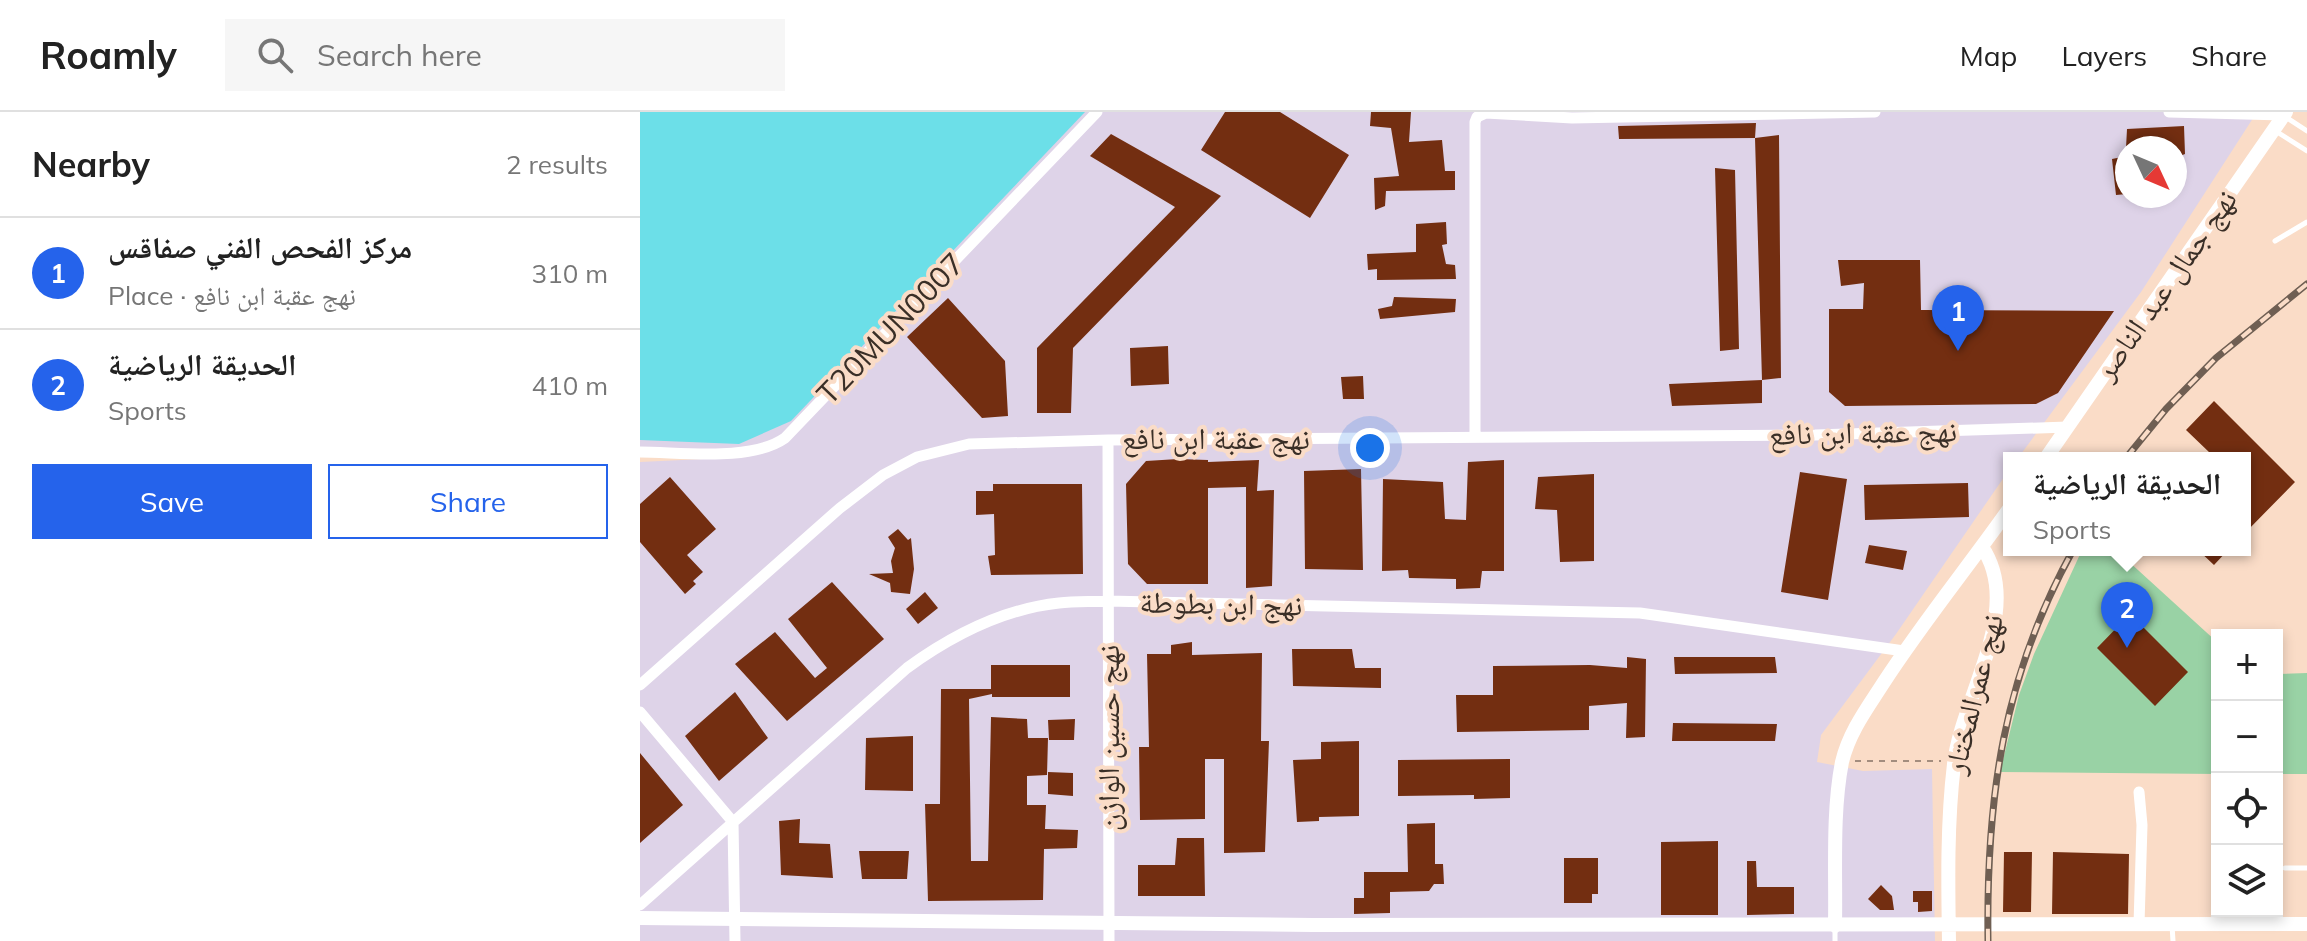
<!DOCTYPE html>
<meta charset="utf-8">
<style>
:root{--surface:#fff;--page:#f6f6f6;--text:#222;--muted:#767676;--line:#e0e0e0;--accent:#2563eb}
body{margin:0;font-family:Mulish,"Noto Naskh Arabic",sans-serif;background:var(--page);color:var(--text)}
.controls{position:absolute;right:24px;bottom:24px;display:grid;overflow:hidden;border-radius:0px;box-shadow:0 4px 12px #0003}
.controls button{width:72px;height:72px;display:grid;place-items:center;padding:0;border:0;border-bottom:2px solid var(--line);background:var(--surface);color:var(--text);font:40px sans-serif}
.compass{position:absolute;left:1475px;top:24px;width:72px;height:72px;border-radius:50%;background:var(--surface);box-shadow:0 4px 12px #0003;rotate:134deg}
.you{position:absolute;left:730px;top:336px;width:28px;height:28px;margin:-20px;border:6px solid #fff;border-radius:50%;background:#1a73e8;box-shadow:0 0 0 12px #1a73e833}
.badge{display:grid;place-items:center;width:52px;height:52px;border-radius:50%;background:var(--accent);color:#fff;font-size:26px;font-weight:700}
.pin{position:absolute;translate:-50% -66px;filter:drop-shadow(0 2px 4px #0008)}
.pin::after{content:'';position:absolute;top:42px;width:28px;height:24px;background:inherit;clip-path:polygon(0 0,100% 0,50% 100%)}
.popup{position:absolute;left:1363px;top:340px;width:248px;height:104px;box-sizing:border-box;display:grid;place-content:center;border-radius:0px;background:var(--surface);filter:drop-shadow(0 2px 6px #0005);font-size:26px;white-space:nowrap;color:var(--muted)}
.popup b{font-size:30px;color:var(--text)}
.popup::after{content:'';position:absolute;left:50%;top:100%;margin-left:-16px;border:16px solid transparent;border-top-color:var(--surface)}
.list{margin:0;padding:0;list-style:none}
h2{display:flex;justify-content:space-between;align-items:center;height:104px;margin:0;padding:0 32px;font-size:34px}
h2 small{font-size:26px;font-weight:400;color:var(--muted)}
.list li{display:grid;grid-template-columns:52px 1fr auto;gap:24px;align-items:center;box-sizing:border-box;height:112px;padding:0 32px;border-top:2px solid var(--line)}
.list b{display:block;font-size:30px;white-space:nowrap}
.list p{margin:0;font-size:26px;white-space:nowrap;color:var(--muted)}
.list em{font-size:26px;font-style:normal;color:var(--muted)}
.actions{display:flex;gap:16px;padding:24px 32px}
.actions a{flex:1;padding:18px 0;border:2px solid var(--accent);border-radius:0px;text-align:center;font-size:28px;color:var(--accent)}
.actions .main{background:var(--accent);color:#fff}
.icon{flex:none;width:44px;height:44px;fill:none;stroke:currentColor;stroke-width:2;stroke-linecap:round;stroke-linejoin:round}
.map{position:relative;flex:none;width:1667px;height:829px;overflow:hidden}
header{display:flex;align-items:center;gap:48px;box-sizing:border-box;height:112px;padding:0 40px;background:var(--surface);border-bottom:2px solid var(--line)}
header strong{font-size:38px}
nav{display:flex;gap:44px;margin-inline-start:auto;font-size:28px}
.search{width:560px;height:72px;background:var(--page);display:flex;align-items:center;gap:20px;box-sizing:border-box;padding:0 28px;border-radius:0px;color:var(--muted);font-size:30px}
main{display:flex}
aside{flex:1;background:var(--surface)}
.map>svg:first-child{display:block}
.industrial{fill:#ded3e8;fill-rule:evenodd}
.green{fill:#99d2a5}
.water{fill:#6cdfe8}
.building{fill:#732e11}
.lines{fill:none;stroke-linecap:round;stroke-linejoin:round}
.path{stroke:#a38d7e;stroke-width:2;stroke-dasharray:6 6;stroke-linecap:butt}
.service{stroke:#fff;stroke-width:5}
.minor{stroke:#fff;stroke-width:11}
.tertiary{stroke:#fff;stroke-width:14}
.rail-casing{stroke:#6f5f53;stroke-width:7}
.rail{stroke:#fadcc7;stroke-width:4;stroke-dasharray:12;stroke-linecap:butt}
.labels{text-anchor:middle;stroke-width:8;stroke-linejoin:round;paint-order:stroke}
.street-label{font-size:30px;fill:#3a2f27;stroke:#fadcc7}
</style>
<header>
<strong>Roamly</strong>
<div class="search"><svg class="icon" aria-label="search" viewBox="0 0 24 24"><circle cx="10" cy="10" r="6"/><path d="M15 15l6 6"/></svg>Search here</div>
<nav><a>Map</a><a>Layers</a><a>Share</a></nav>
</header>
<main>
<aside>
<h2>Nearby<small>2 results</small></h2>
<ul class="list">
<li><span class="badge">1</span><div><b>مركز الفحص الفني صفاقس</b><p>Place · نهج عقبة ابن نافع</p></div><em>310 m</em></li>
<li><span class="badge">2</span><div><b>الحديقة الرياضية</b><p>Sports</p></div><em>410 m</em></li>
</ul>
<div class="actions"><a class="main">Save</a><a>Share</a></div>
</aside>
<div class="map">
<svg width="1667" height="829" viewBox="0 0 1667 829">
<rect width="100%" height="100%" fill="#fadcc7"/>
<path class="industrial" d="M0 0H1617L1501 180 1378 346H1369V358L1256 522 1181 623 1177 650 1223 659 1292 657 1295 829H0V350L106 345H0ZM1487 36H1535V84H1487Z"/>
<path class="green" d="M1442 438H1476L1577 530V662L1360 660 1379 583 1394 542Z
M1667 561V662H1637V562Z"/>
<path class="water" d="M0 0H445L151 309 99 332 0 328Z"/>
<path class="building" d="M585 0H640L709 43 670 106 561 38Z
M731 0H771L769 30 802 28 805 59H815V78L746 79 745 94 735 98 734 66 759 64 751 16 730 14Z
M1116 11 1115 26 979 27 978 14Z
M1544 14 1545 42 1535 46V36H1486L1487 17Z
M471 22 581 84 433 236 431 301H397V236L535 95 450 44Z
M1139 23 1141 266 1122 268 1115 26Z
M1487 44V82L1476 83 1472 47Z
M1075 56 1095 58 1099 237 1080 239Z
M806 110 807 132 802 133 806 152 815 153 816 167 737 168V157L728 158 727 142 776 140V112Z
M1198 148H1280L1281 198 1474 199 1418 281 1396 292 1205 294 1189 280V197H1223L1224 171 1201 174Z
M754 185 816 187 815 200 740 207 738 197 752 194Z
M308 186 365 249 368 304 342 306 267 225Z
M528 234 529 272 491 274 490 236Z
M723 264 724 287H703L701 265Z
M1122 268V291L1032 294 1029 272Z
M1574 289 1655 370 1605 421V346H1565L1570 341 1546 318Z
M538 347 568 348V350L619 348 617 379 634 378 632 474 606 476V375L568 376V472H507L488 452 486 372 506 349Z
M864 348V459H842L840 476 816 477V467L769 466 768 458 742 459 743 367 803 370 805 407 826 408 828 350Z
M721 357 723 458 665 457 664 359Z
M1160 360 1207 367 1188 488 1141 480Z
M954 362V449L920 450 917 398 895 397 898 365Z
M30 365 76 417 47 443 63 460 53 469 56 472 45 482 0 430V392Z
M1328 371 1329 405 1225 408 1224 373Z
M353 372H442L443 462 351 463 348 444 355 443 354 402 336 403V379H353Z
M258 417 268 428 271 426 274 457 270 482 251 480 250 471 229 462 253 461 251 449 255 436 248 425Z
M1229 433 1267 439 1263 458 1225 451Z
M1558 438H1588L1574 453Z
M192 470 244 527 147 609 95 552 135 520 175 566 187 556 148 507Z
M285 480 298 496 278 512 266 497Z
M1490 502 1548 560 1515 594 1457 536Z
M552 530V543L622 541 621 629H629L625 740 584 741V647H565V707L500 708 499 635H509L507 542H531V533Z
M652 537H712L715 556H741V576L653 574Z
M987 545 1006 547 1005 625 986 626 987 591 949 594V618L817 620 816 583H853V554L950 553 987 556Z
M1034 545H1135L1137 561 1035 562Z
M351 553H430V585H352V582L329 587 331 749H348L351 605 387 607 388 626H408L407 663 387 664V693H406L405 717 438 718 437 736 404 737 403 788 288 789 285 692H300L301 577H351Z
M95 580 128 626 79 669 45 624Z
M435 607 434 628H409L408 608Z
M1033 611 1137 612 1135 629H1032Z
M273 624V679L225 678 226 626Z
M719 629V704L679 705V709L657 710 653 648 681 647V630Z
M0 641 43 693 0 731Z
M870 647V686L834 687V683L758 684V648Z
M408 660 433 661V684L408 682Z
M160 707 159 731 190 732 193 766 141 763 139 709Z
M795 711V752H803L804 772H794L789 779 750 780V801L714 802V786H724V760H768L767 712Z
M537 726H564L565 784H498V753H535Z
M1078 729V803H1021V730Z
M219 739H269L267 767H222Z
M1364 740H1392L1391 800H1363Z
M1413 740 1489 742 1488 802H1412Z
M924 746H958V782H952V791H924Z
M1107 749H1116L1117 775H1154V802L1107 803Z
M1241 773 1252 784 1254 798H1240L1228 787Z
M1273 779H1292V799L1278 800V790H1273Z"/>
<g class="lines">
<path class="path" d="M1215 649H1301"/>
<path class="service" d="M1644 4 1667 19
M1634 18 1667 39
M1635 129 1667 110
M1645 756H1667
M1532 813 1533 829
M1195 815V829"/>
<path class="minor" d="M1529 0 1643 3
M835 325V10L837 5 846 1 932 6 1235 0
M468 328 469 829
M0 340C41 340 111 350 145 326L457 0
M0 573 200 396 243 363 277 345 329 332 468 328 1175 323 1428 315
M0 600 93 710 95 829
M1499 680 1502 713 1499 812
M0 793 267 556C311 524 362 497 419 491 435 489 452 490 468 489L1000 501 1264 539"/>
<path class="tertiary" d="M1406 346 1646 0
M0 806 673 813 1667 812
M1195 814C1196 761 1192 701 1202 650 1209 620 1228 595 1244 570 1283 510 1328 455 1369 397
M1309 829C1308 770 1307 711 1314 652 1321 586 1385 497 1342 435"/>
<defs>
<path id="rail" d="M1486 346 1526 297 1576 246 1667 172
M1348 829C1346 686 1363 565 1433 438"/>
</defs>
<use href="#rail" class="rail-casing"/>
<use href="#rail" class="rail"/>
</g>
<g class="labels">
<g class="street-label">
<text transform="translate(1526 173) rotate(-55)" y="10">نهج جمال عبد الناصر</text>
<text transform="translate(251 217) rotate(-46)" y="10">T20MUN0007</text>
<text transform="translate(1223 321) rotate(-1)" y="10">نهج عقبة ابن نافع</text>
<text x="576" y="337">نهج عقبة ابن نافع</text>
<text transform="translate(581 492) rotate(1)" y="10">نهج ابن بطوطة</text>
<text transform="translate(1334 582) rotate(-76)" y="10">نهج عمرالمختار</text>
<text transform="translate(469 626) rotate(-90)" y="10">نهج حسين الوازن</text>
</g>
</g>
</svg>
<div class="controls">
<button>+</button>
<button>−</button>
<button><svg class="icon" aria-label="locate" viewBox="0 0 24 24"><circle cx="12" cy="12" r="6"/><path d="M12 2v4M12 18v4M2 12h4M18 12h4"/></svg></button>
<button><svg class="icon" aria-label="layers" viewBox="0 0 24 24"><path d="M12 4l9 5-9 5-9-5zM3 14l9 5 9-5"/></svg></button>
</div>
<svg class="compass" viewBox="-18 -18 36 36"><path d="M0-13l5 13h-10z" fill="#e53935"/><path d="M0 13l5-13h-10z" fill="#767676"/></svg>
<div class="you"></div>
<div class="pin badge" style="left:1318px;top:239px">1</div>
<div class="pin badge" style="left:1487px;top:536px">2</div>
<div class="popup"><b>الحديقة الرياضية</b>Sports</div>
</div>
</main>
